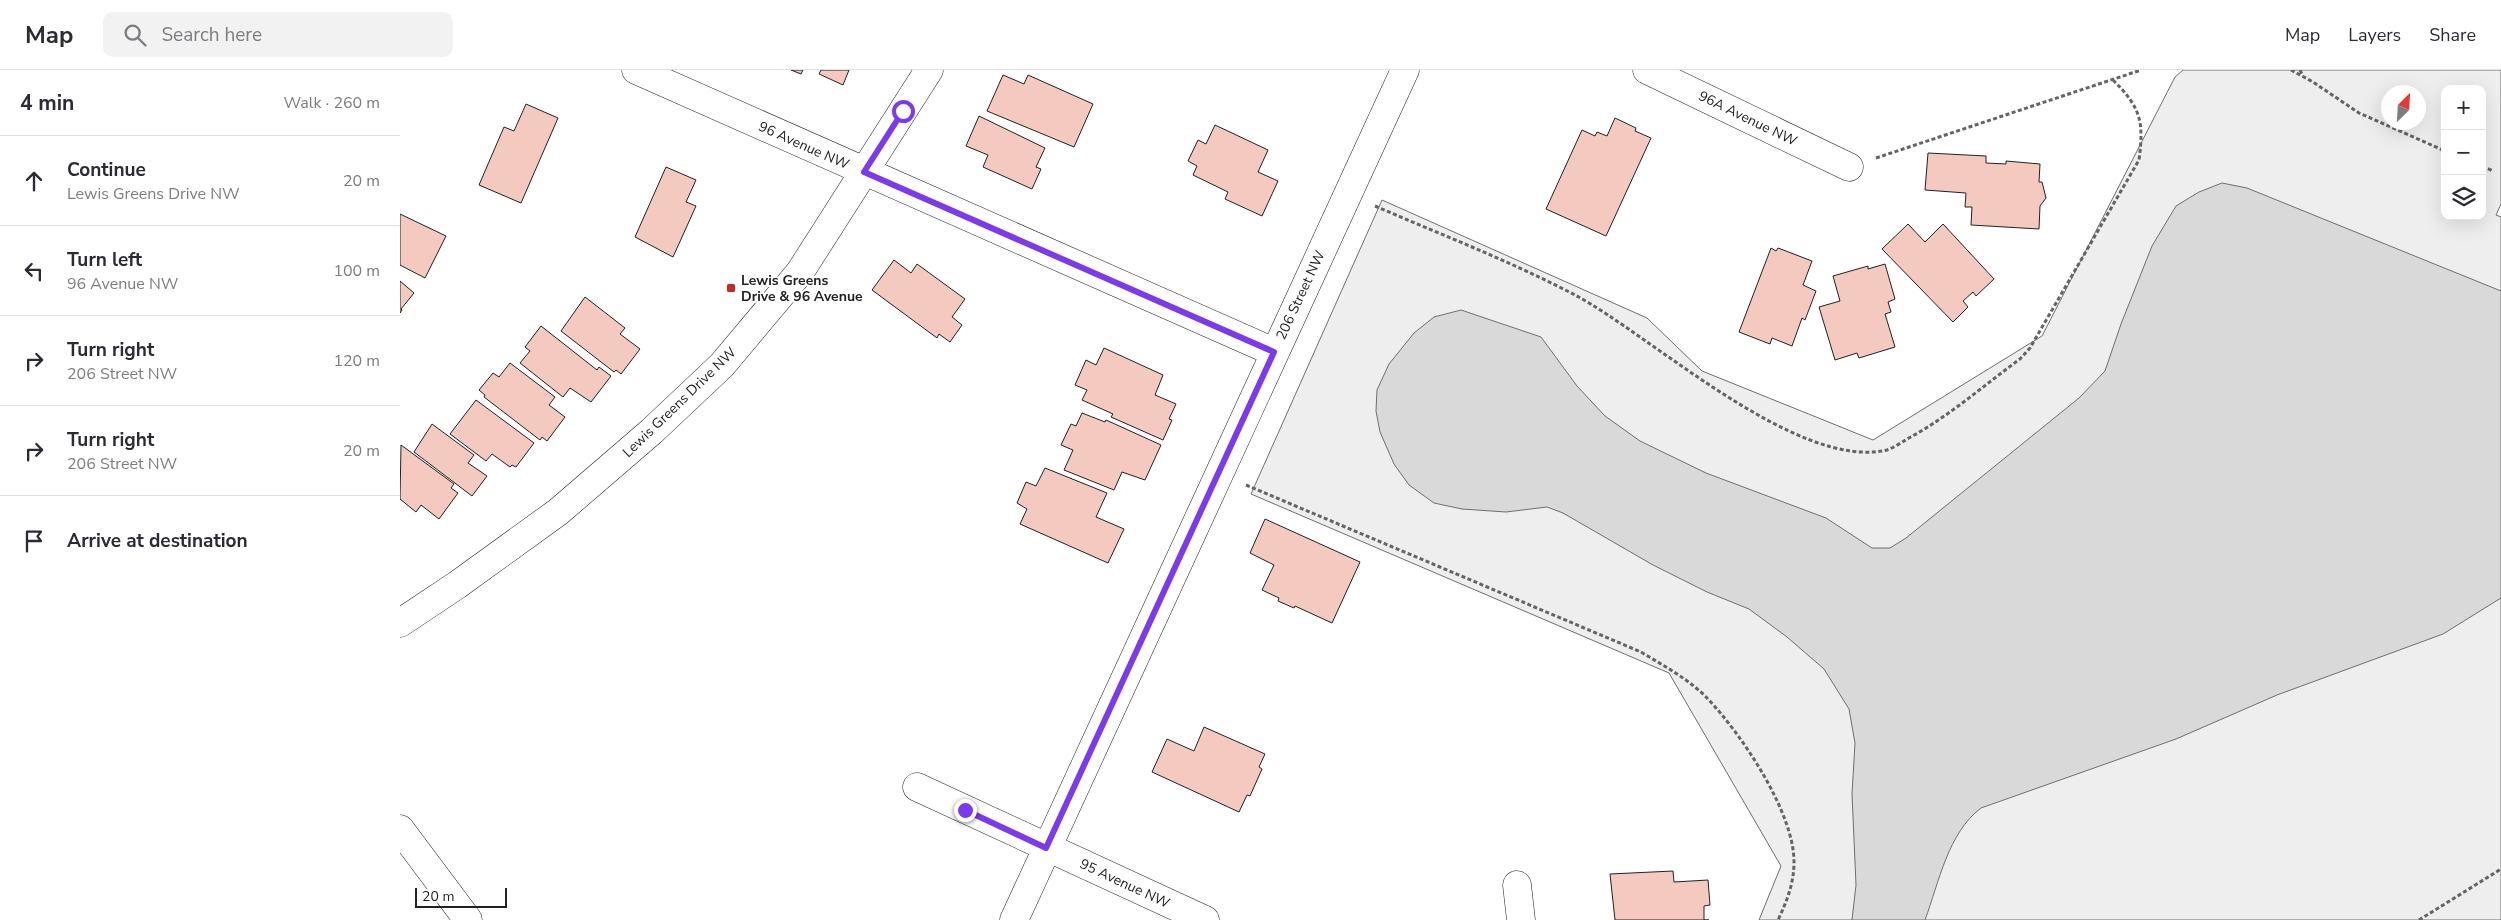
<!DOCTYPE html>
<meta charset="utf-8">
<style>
:root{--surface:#fff;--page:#f2f2f3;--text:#2b2b33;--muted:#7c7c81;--line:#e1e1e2}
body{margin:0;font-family:"Nunito Sans",sans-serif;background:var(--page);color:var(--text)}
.controls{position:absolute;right:15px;top:15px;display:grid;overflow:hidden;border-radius:10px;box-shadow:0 5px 20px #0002}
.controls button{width:45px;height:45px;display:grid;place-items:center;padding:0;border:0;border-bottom:1px solid var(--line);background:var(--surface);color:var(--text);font:25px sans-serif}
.compass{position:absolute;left:1981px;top:15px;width:45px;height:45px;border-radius:50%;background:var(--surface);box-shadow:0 5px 20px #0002;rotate:24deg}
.scale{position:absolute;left:15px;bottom:12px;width:92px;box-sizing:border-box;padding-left:5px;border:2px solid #222;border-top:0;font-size:14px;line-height:18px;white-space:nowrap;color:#222;-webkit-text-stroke:4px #fff;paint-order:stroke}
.stop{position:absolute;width:15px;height:15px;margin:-11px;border:4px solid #7c3aed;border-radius:50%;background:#fff}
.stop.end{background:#7c3aed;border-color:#fff;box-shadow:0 1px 5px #0008}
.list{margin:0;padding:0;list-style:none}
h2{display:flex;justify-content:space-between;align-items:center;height:65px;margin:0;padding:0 20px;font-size:21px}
h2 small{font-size:16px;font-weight:400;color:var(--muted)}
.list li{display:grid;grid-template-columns:32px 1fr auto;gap:15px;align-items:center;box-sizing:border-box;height:90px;padding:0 20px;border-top:1px solid var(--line)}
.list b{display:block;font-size:19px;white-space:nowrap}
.list p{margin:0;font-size:16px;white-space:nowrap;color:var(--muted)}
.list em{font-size:16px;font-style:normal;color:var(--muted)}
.icon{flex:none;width:28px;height:28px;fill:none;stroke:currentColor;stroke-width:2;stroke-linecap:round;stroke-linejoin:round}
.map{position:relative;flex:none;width:2101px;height:850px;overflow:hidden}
header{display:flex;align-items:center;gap:30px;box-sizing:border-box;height:70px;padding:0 25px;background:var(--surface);border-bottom:1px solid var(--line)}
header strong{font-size:24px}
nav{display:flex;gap:28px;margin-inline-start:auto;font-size:18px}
.search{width:350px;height:45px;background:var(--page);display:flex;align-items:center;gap:12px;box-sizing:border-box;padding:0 18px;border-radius:10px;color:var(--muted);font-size:19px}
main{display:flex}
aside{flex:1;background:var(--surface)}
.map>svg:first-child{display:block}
.green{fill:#eee;stroke:#6f6f6f;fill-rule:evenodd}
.water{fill:#d9d9d9;stroke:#6f6f6f}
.building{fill:#f3c9c0;stroke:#222}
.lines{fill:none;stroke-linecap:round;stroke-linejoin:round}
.minor-casing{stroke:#222;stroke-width:29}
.path{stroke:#646464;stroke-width:3;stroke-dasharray:4 2.5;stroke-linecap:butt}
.minor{stroke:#fff;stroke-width:28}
.route{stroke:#7c3aed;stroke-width:6}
.poi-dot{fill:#c62828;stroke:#fff;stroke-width:2}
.labels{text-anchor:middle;stroke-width:4;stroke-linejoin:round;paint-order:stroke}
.street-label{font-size:14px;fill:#222;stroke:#fff}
.poi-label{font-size:14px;font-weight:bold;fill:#222;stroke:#fff;text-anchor:start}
</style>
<header>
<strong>Map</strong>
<div class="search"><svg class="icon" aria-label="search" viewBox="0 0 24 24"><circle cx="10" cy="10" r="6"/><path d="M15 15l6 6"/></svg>Search here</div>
<nav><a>Map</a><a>Layers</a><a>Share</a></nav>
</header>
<main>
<aside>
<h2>4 min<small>Walk · 260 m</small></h2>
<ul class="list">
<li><svg class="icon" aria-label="ahead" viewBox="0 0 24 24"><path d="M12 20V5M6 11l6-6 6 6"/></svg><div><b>Continue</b><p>Lewis Greens Drive NW</p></div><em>20 m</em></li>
<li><svg class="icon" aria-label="left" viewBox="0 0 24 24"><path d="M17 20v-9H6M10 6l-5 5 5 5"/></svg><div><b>Turn left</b><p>96 Avenue NW</p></div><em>100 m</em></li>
<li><svg class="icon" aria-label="right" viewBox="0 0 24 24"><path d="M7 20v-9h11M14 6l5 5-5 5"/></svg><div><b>Turn right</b><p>206 Street NW</p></div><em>120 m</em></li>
<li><svg class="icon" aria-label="right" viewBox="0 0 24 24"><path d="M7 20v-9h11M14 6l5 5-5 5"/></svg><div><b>Turn right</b><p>206 Street NW</p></div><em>20 m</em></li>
<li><svg class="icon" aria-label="arrive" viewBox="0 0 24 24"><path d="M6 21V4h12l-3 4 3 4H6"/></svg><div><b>Arrive at destination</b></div></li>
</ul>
</aside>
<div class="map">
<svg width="2101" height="850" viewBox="0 0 2101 850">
<rect width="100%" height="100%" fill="#fff"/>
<path class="green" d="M1783 0H2101V134L2096 145 2101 147V850H1359L1381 796 1269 603 851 424 982 130 1247 248 1302 301 1473 370 1642 266 1775 7ZM2045 19H2082V146H2045ZM1988 22H2018V52H1988Z"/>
<path class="water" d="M1822 113 1847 118 2101 221V528L2043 564 1877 625 1776 669 1581 738C1548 763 1539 812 1525 850H1452L1456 815 1452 724 1455 673 1449 639 1424 599 1387 567 1349 539 1307 522 1253 495 1163 443 1147 437 1106 442 1062 439 1034 433 1009 415 994 394 980 362 976 341 977 320 989 294 1014 263 1034 247 1061 240 1141 267 1177 316 1205 346 1240 371 1306 403 1426 448 1472 478H1490L1506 468 1679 328 1705 301 1721 254 1752 176 1776 136 1799 122Z"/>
<path class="building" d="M391 0H403L401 4Z
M421 0H449L443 15 419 4Z
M603 5 624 14 628 5 693 34 674 77 587 41Z
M126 34 158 48 121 133 79 115 104 57 114 61Z
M579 46 645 78 636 97 641 99 632 119 583 97 588 85 566 76Z
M1215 48 1236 58 1235 61 1251 68 1206 166 1146 139 1182 60 1195 66 1197 62 1207 66Z
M815 55 868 80 858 102 878 111 862 146 825 129 828 122 793 105 797 96 788 91 798 70 806 74Z
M1528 83 1586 86V93L1606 94V91L1640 94 1639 112H1642L1646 128 1640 136 1639 159 1571 155 1572 137H1565L1566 123 1525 120Z
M266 97 296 110 286 132 296 136 273 187 235 167Z
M0 144 46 166 25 208 0 195Z
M1508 154 1525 172 1543 154 1594 209 1576 226 1573 222 1563 231 1568 237 1553 252 1482 179Z
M1371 178 1376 181 1378 178 1412 191 1403 215 1416 221 1405 250 1402 248 1392 276 1372 268 1370 274 1339 262Z
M494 190 511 203 517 194 565 229 552 247 562 255 550 272 539 264 537 268 472 220Z
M1485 194 1495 229 1488 232 1491 242 1485 244 1495 277 1459 288 1457 283 1435 290 1419 237 1440 231 1433 206 1468 196V199Z
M0 211 14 223 1 239 2 240 0 243Z
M185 227 225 258 220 264 240 279 221 304 216 300 214 302 161 261Z
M141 256 197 300 199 297 211 306 191 332 170 318 163 327 120 293 130 281 125 277Z
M704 278 763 305 755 325 776 334 769 349 772 350 763 370 711 347 713 344 682 330 687 320 675 315 686 290 696 295Z
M110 293 155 327 149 335 165 347 147 371 142 367 140 370 84 327 85 325 79 320 93 303 99 307Z
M76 330 134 373 116 397 112 395 110 397 92 384 86 391 50 364Z
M682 343 705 352 706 350 761 375 745 410 722 402 714 420 664 400 673 380 661 375 671 354 676 356Z
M32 354 74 385 68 393 87 406 72 426 14 382Z
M1 375 54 414 51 418 58 423 39 449 21 435 16 442 0 429Z
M645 398 707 423 696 447 724 459 708 493 620 454 627 439 617 433 626 412 636 416Z
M865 449 960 492 932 553 895 536 894 538 878 531 879 528 862 520 874 495 850 483Z
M804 657 865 684 859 697 862 699 850 726 847 725 839 742 752 702 767 669 794 681Z
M1273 801 1274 812 1308 810 1310 835 1304 836V850H1309H1215L1210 804Z"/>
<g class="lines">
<defs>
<path id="minor" d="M236 0 874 282
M1247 0 1449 97
M0 553 57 515 158 442 252 361 322 295 400 202 529 0
M517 717 805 850
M0 759 68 850
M1117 815 1121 850
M614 850 1005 0"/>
</defs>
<use href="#minor" class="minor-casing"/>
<path class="path" d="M1891 0 1913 12 1959 43 2045 81
M1900 0 1903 6
M1476 88 1741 0
M2082 96 2093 101
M975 136C1042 165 1110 191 1175 225 1252 266 1397 401 1487 380 1493 378 1501 373 1507 369 1547 348 1583 316 1620 289L1630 278 1739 90C1744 51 1741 38 1713 10
M846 415 1241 582C1264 596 1287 608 1306 627 1341 663 1394 742 1394 792 1394 813 1387 831 1378 850
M2019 850 2101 799"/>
<use href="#minor" class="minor"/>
</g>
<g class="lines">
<path class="route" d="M503 41 464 102 874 282 646 778 565 740"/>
</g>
<rect class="poi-dot" x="326" y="213" width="10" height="10" rx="2.5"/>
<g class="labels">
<g class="street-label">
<text transform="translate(1348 48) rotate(26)" y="5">96A Avenue NW</text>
<text transform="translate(404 75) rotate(24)" y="5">96 Avenue NW</text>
<text transform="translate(900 225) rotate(-65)" y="5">206 Street NW</text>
<text transform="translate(279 332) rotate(-44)" y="5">Lewis Greens Drive NW</text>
<text transform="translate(725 813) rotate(25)" y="5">95 Avenue NW</text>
</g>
<g class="poi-label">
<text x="341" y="215">Lewis Greens<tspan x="341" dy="16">Drive &amp; 96 Avenue</tspan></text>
</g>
</g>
</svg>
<div class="controls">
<button>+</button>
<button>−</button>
<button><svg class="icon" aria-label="layers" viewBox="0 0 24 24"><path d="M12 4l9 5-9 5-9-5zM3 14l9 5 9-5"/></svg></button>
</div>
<svg class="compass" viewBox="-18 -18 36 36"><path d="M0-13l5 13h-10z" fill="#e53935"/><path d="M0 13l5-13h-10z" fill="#7c7c81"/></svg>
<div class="scale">20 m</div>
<div class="stop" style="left:503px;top:41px"></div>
<div class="stop end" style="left:565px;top:740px"></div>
</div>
</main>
